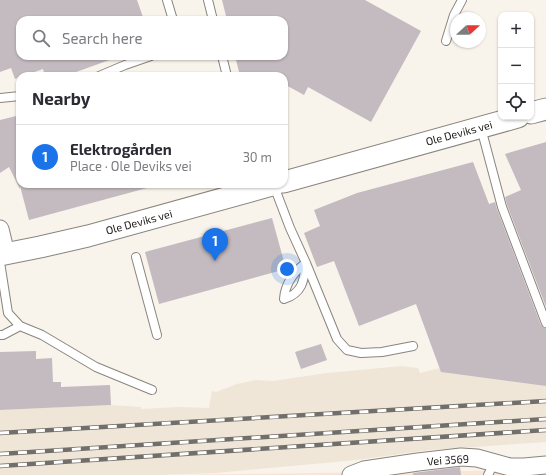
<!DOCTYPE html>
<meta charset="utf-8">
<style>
:root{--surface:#fff;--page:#f7f7f7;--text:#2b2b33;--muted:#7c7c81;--line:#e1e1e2;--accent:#1a73e8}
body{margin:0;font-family:"Exo 2",sans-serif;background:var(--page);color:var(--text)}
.controls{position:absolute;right:12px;top:12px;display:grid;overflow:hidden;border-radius:8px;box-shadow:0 1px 3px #0004}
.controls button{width:36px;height:36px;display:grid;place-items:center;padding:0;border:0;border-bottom:1px solid var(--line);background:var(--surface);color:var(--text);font:20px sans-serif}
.compass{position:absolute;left:450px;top:12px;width:36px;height:36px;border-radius:50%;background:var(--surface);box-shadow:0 1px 3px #0004;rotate:69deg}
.you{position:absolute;left:287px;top:269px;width:14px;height:14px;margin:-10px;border:3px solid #fff;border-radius:50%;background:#1a73e8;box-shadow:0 0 0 6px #1a73e833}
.badge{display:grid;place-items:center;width:26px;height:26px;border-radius:50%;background:var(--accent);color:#fff;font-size:13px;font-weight:700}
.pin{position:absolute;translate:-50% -33px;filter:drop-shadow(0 1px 2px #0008)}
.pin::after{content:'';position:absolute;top:21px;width:14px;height:12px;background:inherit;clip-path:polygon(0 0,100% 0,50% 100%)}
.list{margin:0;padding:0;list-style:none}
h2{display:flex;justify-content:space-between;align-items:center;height:52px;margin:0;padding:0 16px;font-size:17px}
h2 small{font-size:13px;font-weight:400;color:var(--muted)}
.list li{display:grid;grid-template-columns:26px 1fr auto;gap:12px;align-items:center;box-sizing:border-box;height:64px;padding:0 16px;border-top:1px solid var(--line)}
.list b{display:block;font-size:15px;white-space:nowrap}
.list p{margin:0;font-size:13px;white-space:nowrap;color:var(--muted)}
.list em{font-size:13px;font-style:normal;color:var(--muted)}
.icon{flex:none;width:22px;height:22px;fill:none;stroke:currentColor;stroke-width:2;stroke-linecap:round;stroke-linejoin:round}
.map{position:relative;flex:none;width:546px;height:475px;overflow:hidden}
.search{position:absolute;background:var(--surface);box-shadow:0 1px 3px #0004;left:16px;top:16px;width:272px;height:44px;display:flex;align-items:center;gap:10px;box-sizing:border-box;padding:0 14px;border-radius:12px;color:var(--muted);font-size:15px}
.panel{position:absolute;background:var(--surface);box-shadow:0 1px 3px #0004;left:16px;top:72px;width:272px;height:116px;border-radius:12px}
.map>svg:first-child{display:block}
.built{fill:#efe6d7}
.industrial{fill:#fae5d7}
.building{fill:#c3bbc0}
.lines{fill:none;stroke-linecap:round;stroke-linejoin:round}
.service-casing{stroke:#8a857e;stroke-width:10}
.minor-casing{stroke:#8a857e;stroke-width:19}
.tertiary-casing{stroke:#8a857e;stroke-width:23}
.service{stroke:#fff;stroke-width:8}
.minor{stroke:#fff;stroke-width:17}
.tertiary{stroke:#fff;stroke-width:21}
.rail-casing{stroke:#726f6a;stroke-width:4.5}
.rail{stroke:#fff;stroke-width:3;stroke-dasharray:9;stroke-linecap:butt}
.labels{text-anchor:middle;stroke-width:3;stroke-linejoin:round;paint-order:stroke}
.street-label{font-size:11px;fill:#1b1916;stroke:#fff}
</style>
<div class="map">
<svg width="546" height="475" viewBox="0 0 546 475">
<rect width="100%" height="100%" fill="#f8f3eb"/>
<path class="built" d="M402 366 418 368 420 373 440 368 442 372 546 386V442L430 450 356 460 216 473 159 475H0V410L111 405 141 407V409L179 407H182L209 408 212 391 216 392 237 384 256 380 273 381 327 373Z"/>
<path class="industrial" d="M546 470V475H164Z"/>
<path class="building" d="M0 0H137L144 20H20V56H115V58L65 76H45L43 69 23 76H20V77L15 79 11 68 0 72Z
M222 0H365L421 31 371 122 308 87 304 95 284 84V76H240L235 56H284V20H227Z
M20 115V184H147V188L29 220 20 186V189L9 167 0 173V120Z
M546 142V307L507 205 505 197 521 190 505 154Z
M473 162 489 204 495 202 497 209 541 325 543 327 546 328V386L441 372 416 304 359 326 334 261 317 267 304 233 320 226 314 210 357 193Z
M272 218 286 269 159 304 145 252Z
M321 344 327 360 301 369 295 352Z
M36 351V359L52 358 53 382H61V387L110 385 111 405 0 410V352Z
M460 467 461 475H413V473Z"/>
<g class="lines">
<defs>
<path id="service" d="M167 0 173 20
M208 0 213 20
M446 41 454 15 462 0
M222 56 227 76
M99 76 125 65 151 56
M0 98 20 96
M481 128 502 207 546 323
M274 186 290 228 306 263 337 339 347 350 361 353 382 352 413 346
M136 257 157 335
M0 262 8 313 20 326 42 335 96 367 152 390
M306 263C304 280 303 293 284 299 285 284 294 271 306 263Z
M0 335H3L20 326
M488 475 494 463"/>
<path id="minor" d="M0 229 6 254
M351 475 364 470 418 462 461 457 477 458 510 467H524L546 465"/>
<path id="tertiary" d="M531 113 546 109
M284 182 518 117
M0 255 40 247 88 236 276 184"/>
</defs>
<use href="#service" class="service-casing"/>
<use href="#minor" class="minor-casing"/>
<use href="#tertiary" class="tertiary-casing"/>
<use href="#service" class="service"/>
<use href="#minor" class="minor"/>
<use href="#tertiary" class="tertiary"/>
<defs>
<path id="rail" d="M0 433 546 401
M0 454 546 419
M0 466 546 430"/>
</defs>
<use href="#rail" class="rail-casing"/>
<use href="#rail" class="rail"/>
</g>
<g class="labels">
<g class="street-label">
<text transform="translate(459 133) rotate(-15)" y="4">Ole Deviks vei</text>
<text transform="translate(139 222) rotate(-15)" y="4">Ole Deviks vei</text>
<text transform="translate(448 460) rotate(-4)" y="4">Vei 3569</text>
</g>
</g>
</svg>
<div class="controls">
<button>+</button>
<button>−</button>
<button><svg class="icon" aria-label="locate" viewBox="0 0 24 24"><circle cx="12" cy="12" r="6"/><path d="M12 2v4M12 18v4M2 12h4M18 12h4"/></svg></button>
</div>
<svg class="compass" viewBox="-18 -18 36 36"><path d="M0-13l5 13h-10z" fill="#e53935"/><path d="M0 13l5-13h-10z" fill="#7c7c81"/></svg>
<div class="you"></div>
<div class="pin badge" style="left:215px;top:261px">1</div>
<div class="search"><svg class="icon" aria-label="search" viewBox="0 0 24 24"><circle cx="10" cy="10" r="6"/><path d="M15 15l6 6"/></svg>Search here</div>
<section class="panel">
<h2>Nearby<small></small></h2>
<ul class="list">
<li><span class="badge">1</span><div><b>Elektrogården</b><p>Place · Ole Deviks vei</p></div><em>30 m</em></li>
</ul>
</section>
</div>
